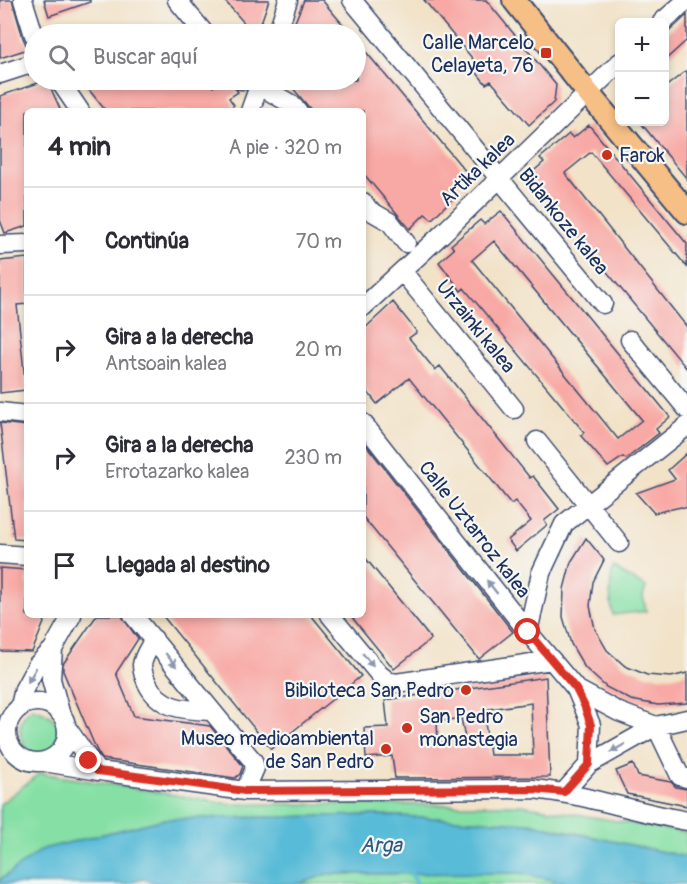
<!DOCTYPE html>
<html lang="es">
<meta charset="utf-8">
<style>
:root{--surface:#fff;--page:#f2f2f3;--text:#2b2b33;--muted:#7c7c81;--line:#e1e1e2}
body{margin:0;font-family:Pangolin,sans-serif;background:var(--page);color:var(--text)}
.controls{position:absolute;right:18px;top:18px;display:grid;overflow:hidden;border-radius:9px;box-shadow:0 3px 9px #0003}
.controls button{width:54px;height:54px;display:grid;place-items:center;padding:0;border:0;border-bottom:2px solid var(--line);background:var(--surface);color:var(--text);font:30px sans-serif}
.stop{position:absolute;width:18px;height:18px;margin:-14px;border:4px solid #d93025;border-radius:50%;background:#fff}
.stop.end{background:#d93025;border-color:#fff;box-shadow:0 2px 6px #0008}
.list{margin:0;padding:0;list-style:none}
h2{display:flex;justify-content:space-between;align-items:center;height:78px;margin:0;padding:0 24px;font-size:26px}
h2 small{font-size:20px;font-weight:400;color:var(--muted)}
.list li{display:grid;grid-template-columns:39px 1fr auto;gap:18px;align-items:center;box-sizing:border-box;height:108px;padding:0 24px;border-top:2px solid var(--line)}
.list b{display:block;font-size:22px;white-space:nowrap}
.list p{margin:0;font-size:20px;white-space:nowrap;color:var(--muted)}
.list em{font-size:20px;font-style:normal;color:var(--muted)}
.icon{flex:none;width:33px;height:33px;fill:none;stroke:currentColor;stroke-width:2;stroke-linecap:round;stroke-linejoin:round}
.map{position:relative;flex:none;width:687px;height:884px;overflow:hidden}
.search{position:absolute;background:var(--surface);box-shadow:0 3px 9px #0003;left:24px;top:24px;width:342px;height:66px;display:flex;align-items:center;gap:15px;box-sizing:border-box;padding:0 21px;border-radius:33px;color:var(--muted);font-size:22px}
.panel{position:absolute;background:var(--surface);box-shadow:0 3px 9px #0003;left:24px;top:108px;width:342px;height:510px;border-radius:9px}
.map>svg:first-child{display:block}
.green{fill:#86e0a5;stroke:#508882;stroke-width:1.5}
.water{fill:#59bbd7;stroke:#3a759a;stroke-width:1.5}
.lines{fill:none;stroke-linecap:round;stroke-linejoin:round}
.stream{stroke:#59bbd7;stroke-width:4.5}
.building{fill:#f8a9a5;fill-rule:evenodd}
.minor-casing{stroke:#3b4a6e;stroke-width:21}
.major-casing{stroke:#3b4a6e;stroke-width:26}
.minor{stroke:#fff;stroke-width:18}
.major{stroke:#f5bf86;stroke-width:22}
.oneway{fill:#8d97ae}
.route{stroke:#d93025;stroke-width:8}
.poi-dot{fill:#c8321e;stroke:#f6f6f2;stroke-width:2}
.labels{text-anchor:middle;stroke-width:4.5;stroke-linejoin:round;paint-order:stroke}
.poi-label{font-size:20px;fill:#1b2f5e;stroke:#f6f6f2;text-anchor:end}
.street-label{font-size:20px;fill:#1b2f5e;stroke:#f6f6f2}
.water-label{font-size:21px;font-style:italic;fill:#2e5982;stroke:#f6f6f2}
</style>
<div class="map">
<svg width="687" height="884" viewBox="0 0 687 884">
<rect width="100%" height="100%" fill="#f6f6f2"/>
<filter id="ink" filterUnits="userSpaceOnUse"><feTurbulence type="fractalNoise" baseFrequency=".0167" numOctaves="2"/><feDisplacementMap in="SourceGraphic" scale="12" xChannelSelector="R" yChannelSelector="G"/><feConvolveMatrix kernelMatrix="1 2 1 2 8 2 1 2 1" color-interpolation-filters="sRGB"/></filter>
<filter id="wash" filterUnits="userSpaceOnUse"><feTurbulence type="fractalNoise" baseFrequency=".008" numOctaves="4" result="noise"/><feDisplacementMap in="SourceGraphic" scale="24" xChannelSelector="R" yChannelSelector="G"/><feGaussianBlur stdDeviation="1.35" result="paint"/><feColorMatrix in="noise" values="0 0 0 0 0 0 0 0 0 0 0 0 0 0 0 0 0 1.4 0 .05"/><feComposite in="paint" operator="in"/></filter>
<g filter="url(#wash)">
<rect width="100%" height="100%" fill="#f2e2c8"/>
<path class="green" d="M613 568 646 587 643 596 646 611 613 615C609 598 609 585 613 568Z
M32 708C48 712 64 722 57 740 41 781 0 730 32 708Z
M40 773 229 804 522 805 687 833V857L530 823 378 815 165 819 43 849 0 880V804Z
M521 873 571 884H298L328 874Z"/>
<path class="water" d="M378 815 527 823 687 857V884H571L520 873 328 874 298 884H158L143 879 128 884H0V880L43 849 165 819Z"/>
<g class="lines">
<path class="stream" d="M410 871 417 884"/>
</g>
<g id="blocks">
<path class="building" d="M0 0H12L23 38 28 49 0 58Z
M44 0H90V2L49 16Z
M224 0H269L257 34H254Z
M304 0H322L351 34H290Z
M424 0H486L556 85 554 102 529 125 491 81 486 84 472 67 477 64Z
M687 15V40L664 61V36Z
M356 40 467 173 453 189 457 194 432 219 425 214 410 229 363 173V111H312L286 80H356Z
M687 70V179L640 122H664V88Z
M47 80 61 111H27V226L5 233 0 220V96Z
M81 80H208L213 87 222 80H228L238 92 229 98 234 105 227 111H106Z
M589 125 687 244V267L591 152 565 173 687 327V369L528 176 544 162 540 158 569 134 573 138Z
M501 211 670 417 656 429 659 433 626 459 623 457 608 467 581 436 584 432 464 288 461 291 439 262 454 249 451 245 480 220 484 224ZM494 241 642 420 618 439 472 260Z
M27 258V304L17 305 26 390 0 393V261Z
M393 302 417 332 409 338 435 370 440 366 530 478 533 476 559 509 544 521 547 525 516 551 508 540 531 521 515 501 511 504 409 378 377 404 363 386V330Z
M0 423 27 426V540L14 539Z
M363 441 513 632 479 659 363 517Z
M687 453V508L681 507 654 513 636 493 675 479 668 470Z
M586 538 604 560 593 582 590 606 595 629 607 650 625 666 647 675 671 677 687 673V703L658 705 631 700 606 687 585 668 571 644 563 617 564 589 571 562Z
M363 555 431 639 394 669 350 615H363Z
M0 568 27 570V615H47L32 652 0 651Z
M97 615H121L138 639 116 673 134 716 210 726 243 766 240 774 235 778 102 759 97 751 63 671V664Z
M162 615H311L361 676 271 749Z
M546 677 550 777 395 778 392 756 366 758 364 728 388 727 385 700ZM531 703 533 755H490L483 710ZM461 718 465 738 438 743 437 722Z
M633 764 638 776 671 782 676 787 687 789V806L627 794 616 771Z"/>
</g>
</g>
<g filter="url(#ink)">
<use href="#blocks" fill-opacity="0" stroke="#3b4a6e" stroke-width="1.5"/>
<g class="lines">
<defs>
<path id="minor" d="M23 0 34 35
M177 0 205 34
M352 0 603 304
M662 22 687 0
M277 34 288 0
M0 74 34 63
M59 80 80 111
M241 80H244
M267 90 291 104 298 111
M250 111 261 80
M363 202 369 210 390 222 406 243
M0 245 27 244
M402 271 514 409
M363 307 442 234 620 62
M630 340 687 409
M0 412 27 415
M363 423 528 632 576 689 591 725 589 764
M537 441 619 543
M0 554 27 556
M133 615 253 761 255 768 245 791
M330 615 379 674 388 681 396 683 552 660
M528 632 541 573 564 524 687 426
M154 639C150 647 143 656 142 665 142 672 145 678 147 683 160 710 186 710 212 711
M53 649 51 679 60 712
M576 689 619 712 656 726 680 776 687 778
M7 732a30 30 0 1 1 60 0a30 30 0 1 1-60 0Z
M20 706 24 689 37 665 53 649 72 615
M67 728 97 771
M44 762 106 772 245 791 533 789C585 794 635 812 687 821
M564 792 589 764 656 726 687 719"/>
<path id="major" d="M514 0 588 93 687 212"/>
</defs>
<use href="#minor" class="minor-casing"/>
<use href="#major" class="major-casing"/>
<use href="#minor" class="minor"/>
<use href="#major" class="major"/>
</g>
<defs><path id="oneway-solid" d="M-6-.8H1V-3.2L6.5 0L1 3.2V.8H-6Z" transform="scale(1.5)"/></defs>
<g class="oneway">
<use href="#oneway-solid" transform="translate(492 587) rotate(-128)"/>
<use href="#oneway-solid" transform="translate(171 660) rotate(51)"/>
<use href="#oneway-solid" transform="translate(368 660) rotate(51)"/>
<use href="#oneway-solid" transform="translate(32 675) rotate(120)"/>
<use href="#oneway-solid" transform="translate(618 748) rotate(150)"/>
</g>
</g>
<g class="lines" filter="url(#ink)">
<path class="route" d="M89 761 97 771 106 772 245 791 533 789 564 792 589 764 591 725 584 705 576 689 528 632"/>
</g>
<g class="poi-dot">
<rect x="540" y="47" width="12" height="12" rx="3"/>
<circle cx="607" cy="155" r="6"/>
<circle cx="466" cy="690" r="6"/>
<circle cx="407" cy="728" r="6"/>
<circle cx="386" cy="749" r="6"/>
</g>
<g class="labels">
<g class="poi-label">
<text x="534" y="49">Calle Marcelo<tspan x="534" dy="23">Celayeta, 76</tspan></text>
<text x="619" y="162" text-anchor="start">Farok</text>
<text x="454" y="697">Bibiloteca San Pedro</text>
<text x="419" y="723" text-anchor="start">San Pedro<tspan x="419" dy="23">monastegia</tspan></text>
<text x="374" y="745">Museo medioambiental<tspan x="374" dy="23">de San Pedro</tspan></text>
</g>
<g class="street-label">
<text transform="translate(477 169) rotate(-44)" y="7">Artika kalea</text>
<text transform="translate(564 221) rotate(51)" y="7">Bidankoze kalea</text>
<text transform="translate(476 326) rotate(51)" y="7">Urzainki kalea</text>
<text transform="translate(475 529) rotate(52)" y="7">Calle Uztarroz kalea</text>
</g>
<g class="water-label">
<text x="381" y="852">Arga</text>
</g>
</g>
</svg>
<div class="controls">
<button>+</button>
<button>−</button>
</div>
<div class="stop" style="left:528px;top:632px"></div>
<div class="stop end" style="left:89px;top:761px"></div>
<div class="search"><svg class="icon" aria-label="search" viewBox="0 0 24 24"><circle cx="10" cy="10" r="6"/><path d="M15 15l6 6"/></svg>Buscar aquí</div>
<section class="panel">
<h2>4 min<small>A pie · 320 m</small></h2>
<ul class="list">
<li><svg class="icon" aria-label="ahead" viewBox="0 0 24 24"><path d="M12 20V5M6 11l6-6 6 6"/></svg><div><b>Continúa</b></div><em>70 m</em></li>
<li><svg class="icon" aria-label="right" viewBox="0 0 24 24"><path d="M7 20v-9h11M14 6l5 5-5 5"/></svg><div><b>Gira a la derecha</b><p>Antsoain kalea</p></div><em>20 m</em></li>
<li><svg class="icon" aria-label="right" viewBox="0 0 24 24"><path d="M7 20v-9h11M14 6l5 5-5 5"/></svg><div><b>Gira a la derecha</b><p>Errotazarko kalea</p></div><em>230 m</em></li>
<li><svg class="icon" aria-label="arrive" viewBox="0 0 24 24"><path d="M6 21V4h12l-3 4 3 4H6"/></svg><div><b>Llegada al destino</b></div></li>
</ul>
</section>
</div>
